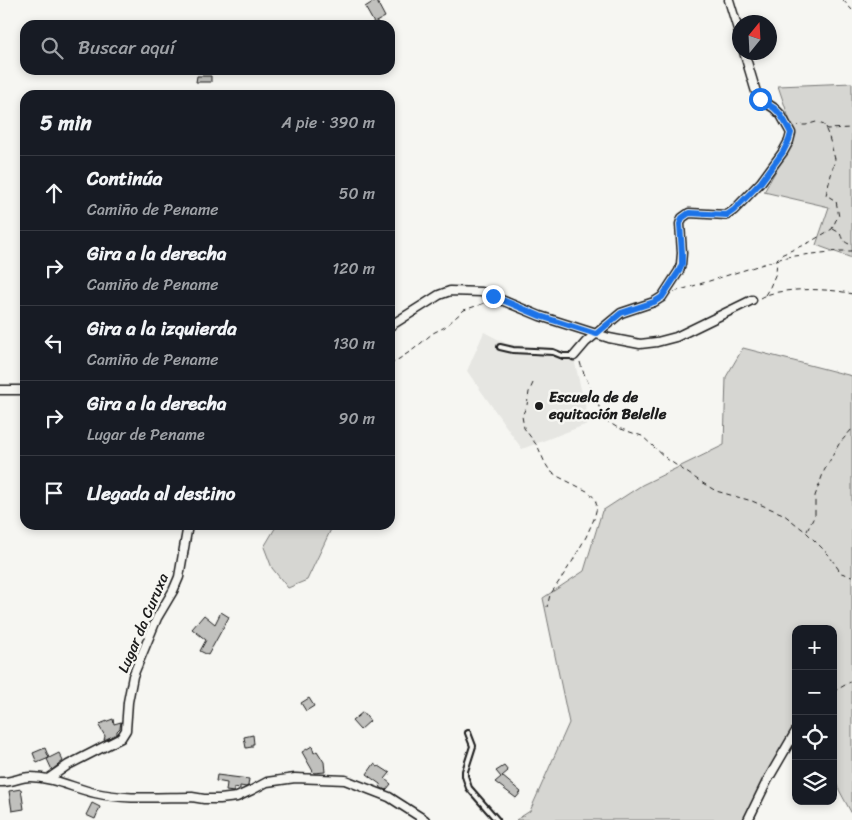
<!DOCTYPE html>
<html lang="es">
<meta charset="utf-8">
<style>
:root{--surface:#171b24;--page:#242831;--text:#f1f3f6;--muted:#9ea1a6;--line:#363941}
body{margin:0;font-family:Sriracha,sans-serif;background:var(--page);color:var(--text)}
.controls{position:absolute;right:15px;bottom:15px;display:grid;overflow:hidden;border-radius:10px;box-shadow:0 2px 8px #0003}
.controls button{width:45px;height:45px;display:grid;place-items:center;padding:0;border:0;border-bottom:1px solid var(--line);background:var(--surface);color:var(--text);font:25px sans-serif}
.compass{position:absolute;left:732px;top:15px;width:45px;height:45px;border-radius:50%;background:var(--surface);box-shadow:0 2px 8px #0003;rotate:18deg}
.stop{position:absolute;width:15px;height:15px;margin:-11px;border:4px solid #1a73e8;border-radius:50%;background:#fff}
.stop.end{background:#1a73e8;border-color:#fff;box-shadow:0 1px 5px #0008}
.list{margin:0;padding:0;list-style:none}
h2{display:flex;justify-content:space-between;align-items:center;height:65px;margin:0;padding:0 20px;font-size:21px}
h2 small{font-size:16px;font-weight:400;color:var(--muted)}
.list li{display:grid;grid-template-columns:32px 1fr auto;gap:15px;align-items:center;box-sizing:border-box;height:75px;padding:0 20px;border-top:1px solid var(--line)}
.list b{display:block;font-size:19px;white-space:nowrap}
.list p{margin:0;font-size:16px;white-space:nowrap;color:var(--muted)}
.list em{font-size:16px;font-style:normal;color:var(--muted)}
.icon{flex:none;width:28px;height:28px;fill:none;stroke:currentColor;stroke-width:2;stroke-linecap:round;stroke-linejoin:round}
.map{position:relative;flex:none;width:852px;height:820px;overflow:hidden}
.search{position:absolute;background:var(--surface);box-shadow:0 2px 8px #0003;left:20px;top:20px;width:375px;height:55px;display:flex;align-items:center;gap:12px;box-sizing:border-box;padding:0 18px;border-radius:15px;color:var(--muted);font-size:19px}
.panel{position:absolute;background:var(--surface);box-shadow:0 2px 8px #0003;left:20px;top:90px;width:375px;height:440px;border-radius:15px}
.map>svg:first-child{display:block}
.built{fill:#e6e6e2}
.green{fill:#d6d6d2;stroke:#797977}
.building{fill:#c0c0bd;stroke:#1c1c1c}
.lines{fill:none;stroke-linecap:round;stroke-linejoin:round}
.service-casing{stroke:#1c1c1c;stroke-width:8}
.minor-casing{stroke:#1c1c1c;stroke-width:11}
.path{stroke:#1c1c1c;stroke-width:1;stroke-dasharray:5 4;stroke-linecap:butt}
.service{stroke:#f6f6f2;stroke-width:4}
.minor{stroke:#f6f6f2;stroke-width:8}
.route{stroke:#1a73e8;stroke-width:6}
.poi-dot{fill:#1c1c1c;stroke:#f6f6f2;stroke-width:2}
.labels{text-anchor:middle;stroke-width:5;stroke-linejoin:round;paint-order:stroke}
.poi-label{font-size:15px;font-weight:bold;fill:#1c1c1c;stroke:#f6f6f2;text-anchor:start}
.street-label{font-size:15px;fill:#1c1c1c;stroke:#f6f6f2}
</style>
<div class="map">
<svg width="852" height="820" viewBox="0 0 852 820">
<rect width="100%" height="100%" fill="#f6f6f2"/>
<filter id="ink" filterUnits="userSpaceOnUse"><feTurbulence type="fractalNoise" baseFrequency=".02" numOctaves="2"/><feDisplacementMap in="SourceGraphic" scale="10" xChannelSelector="R" yChannelSelector="G"/><feConvolveMatrix kernelMatrix="1 2 1 2 8 2 1 2 1" color-interpolation-filters="sRGB"/></filter>
<g filter="url(#ink)">
<path class="built" d="M484 332 507 344 551 348 562 353 570 351 574 359 581 389 590 423 522 449 467 371Z"/>
<path class="green" d="M852 83V258L816 245 829 207 764 192 795 136 778 86Z
M743 348 852 376V814L838 788 833 775V629H796V741L766 787 754 820H516L530 811 569 723 543 598 584 571 602 511 642 485 724 445 726 377Z
M277 525H333L307 580 288 588 272 568 264 547Z"/>
<path class="building" d="M376 0 385 17 374 23 365 7Z
M197 76H211V82H196Z
M221 612 229 617 208 655 200 651 206 640 192 629 204 615 215 624Z
M309 698 314 706 306 711 301 703Z
M363 712 370 721 360 730 352 721Z
M113 719 114 724 121 722 120 728 117 731V734L104 740 105 736 99 726 102 723Z
M253 735 254 744H252V747L246 748 244 737Z
M312 746 314 753 317 751 324 762 325 772 314 773 302 752Z
M45 748 49 758 37 763 33 753Z
M59 753 63 761 52 770 47 759Z
M374 764 378 767 379 766 390 773 385 779 391 784 387 789 386 790 381 788 380 784 370 777H371L367 774Z
M504 766 508 771 502 776 521 792 516 798 495 782 501 777 496 771Z
M217 775 249 779 248 786 246 787 240 786V789L234 788V792L226 791 227 783 216 781Z
M21 789 24 809 12 811 9 791Z
M92 803 100 807 95 819 86 815Z"/>
<g class="lines">
<defs>
<path id="service" d="M500 347 513 350 553 352 563 356H574
M468 733 473 746 465 771V776L469 788 497 820"/>
<path id="minor" d="M729 0 740 36
M390 326 439 295 450 291 482 292 540 316 609 338 640 344 657 342 676 337 752 300
M574 356 586 342 621 313 654 302 662 297 679 271 681 264 682 253 680 224 682 218 689 213 727 215 734 210 761 182 783 152 789 141 791 133 781 115 774 108 760 99 756 92 744 52
M0 390H25
M48 779 68 765 121 738 126 730 128 702 133 676 157 618 173 591 179 577 188 525
M0 782C11 783 20 777 30 777 53 777 73 788 95 793 126 800 160 797 192 797L204 799H220L237 797 252 790 267 782 295 778 345 780 389 797 425 820
M748 820 767 781 796 731"/>
</defs>
<use href="#service" class="service-casing"/>
<use href="#minor" class="minor-casing"/>
<path class="path" d="M843 0 852 10
M826 127 827 129 852 128
M833 229 840 233C842 240 845 243 852 245
M674 292 786 257 839 251H852
M765 295 770 287 776 273 777 259 781 255 810 242 832 229 836 220 839 217 836 201 826 195 835 159 829 137 824 125 816 122 806 125H799L798 126
M760 298C777 287 833 288 852 294
M580 362 582 369 605 420 618 428 642 436 667 459 701 482 716 491 752 501 783 514 806 532 828 554 841 573 852 576
M390 365 414 349 433 333 445 327 464 310 485 303
M533 383 529 392 527 405 522 416 524 428 538 447 545 463 550 471 559 477 589 492 595 499 597 507 594 519 586 537 572 562 550 595 547 607
M807 531 815 515V496L824 471 839 444 852 429
M833 692 852 681"/>
<use href="#service" class="service"/>
<use href="#minor" class="minor"/>
</g>
</g>
<g class="lines" filter="url(#ink)">
<path class="route" d="M493 296 540 316 596 334 621 313 654 302 662 297 679 271 682 264V253L680 224 682 218 689 213 727 215 734 210 761 182 783 152 789 140 791 133C786 124 782 114 774 108 769 105 764 102 760 99"/>
</g>
<circle class="poi-dot" cx="539" cy="406" r="5"/>
<g class="labels">
<g class="poi-label">
<text x="549" y="402">Escuela de de<tspan x="549" dy="17">equitación Belelle</tspan></text>
</g>
<g class="street-label">
<text transform="translate(143 623) rotate(-67)" y="5">Lugar da Curuxa</text>
</g>
</g>
</svg>
<div class="controls">
<button>+</button>
<button>−</button>
<button><svg class="icon" aria-label="locate" viewBox="0 0 24 24"><circle cx="12" cy="12" r="6"/><path d="M12 2v4M12 18v4M2 12h4M18 12h4"/></svg></button>
<button><svg class="icon" aria-label="layers" viewBox="0 0 24 24"><path d="M12 4l9 5-9 5-9-5zM3 14l9 5 9-5"/></svg></button>
</div>
<svg class="compass" viewBox="-18 -18 36 36"><path d="M0-13l5 13h-10z" fill="#e53935"/><path d="M0 13l5-13h-10z" fill="#9ea1a6"/></svg>
<div class="stop" style="left:760px;top:99px"></div>
<div class="stop end" style="left:493px;top:296px"></div>
<div class="search"><svg class="icon" aria-label="search" viewBox="0 0 24 24"><circle cx="10" cy="10" r="6"/><path d="M15 15l6 6"/></svg>Buscar aquí</div>
<section class="panel">
<h2>5 min<small>A pie · 390 m</small></h2>
<ul class="list">
<li><svg class="icon" aria-label="ahead" viewBox="0 0 24 24"><path d="M12 20V5M6 11l6-6 6 6"/></svg><div><b>Continúa</b><p>Camiño de Pename</p></div><em>50 m</em></li>
<li><svg class="icon" aria-label="right" viewBox="0 0 24 24"><path d="M7 20v-9h11M14 6l5 5-5 5"/></svg><div><b>Gira a la derecha</b><p>Camiño de Pename</p></div><em>120 m</em></li>
<li><svg class="icon" aria-label="left" viewBox="0 0 24 24"><path d="M17 20v-9H6M10 6l-5 5 5 5"/></svg><div><b>Gira a la izquierda</b><p>Camiño de Pename</p></div><em>130 m</em></li>
<li><svg class="icon" aria-label="right" viewBox="0 0 24 24"><path d="M7 20v-9h11M14 6l5 5-5 5"/></svg><div><b>Gira a la derecha</b><p>Lugar de Pename</p></div><em>90 m</em></li>
<li><svg class="icon" aria-label="arrive" viewBox="0 0 24 24"><path d="M6 21V4h12l-3 4 3 4H6"/></svg><div><b>Llegada al destino</b></div></li>
</ul>
</section>
</div>
